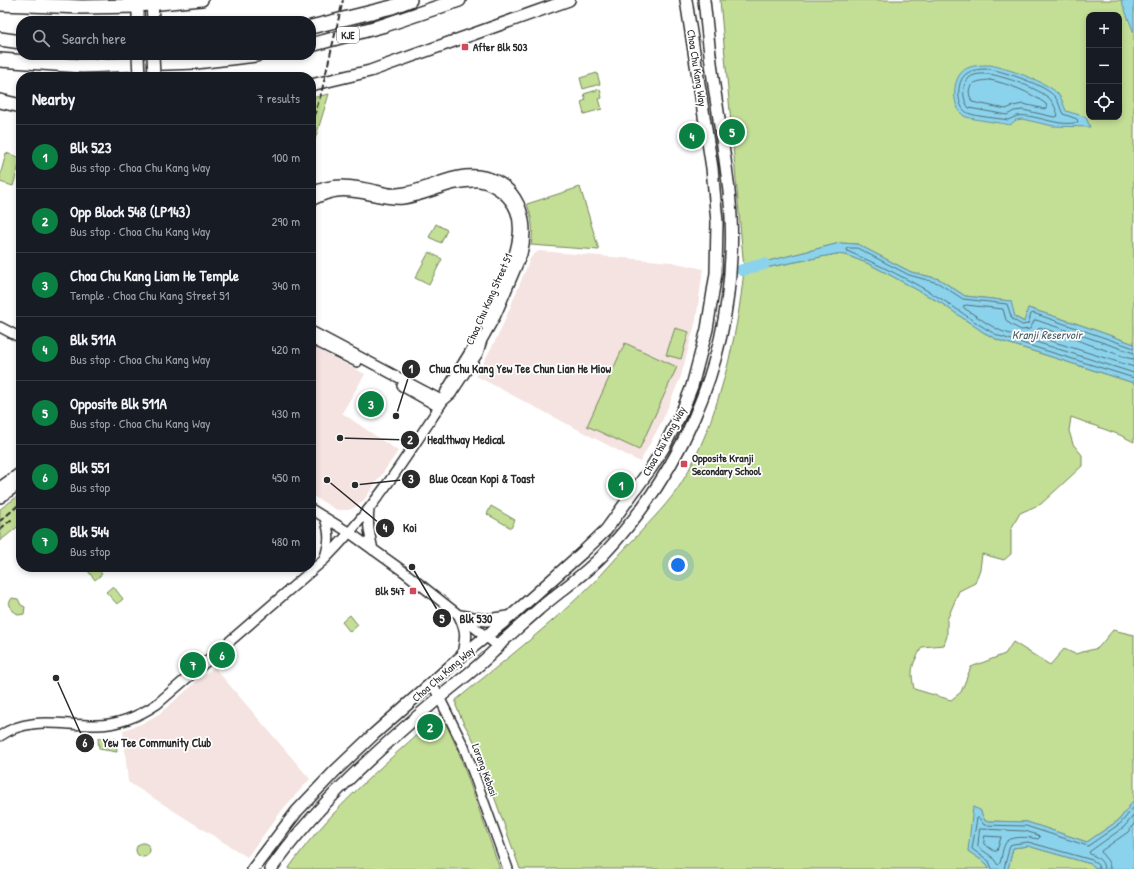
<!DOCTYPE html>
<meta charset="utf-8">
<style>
:root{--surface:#171b24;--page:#242831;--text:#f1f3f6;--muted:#9ea1a6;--line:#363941;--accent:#0b8043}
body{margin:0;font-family:"Patrick Hand",sans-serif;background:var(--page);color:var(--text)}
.controls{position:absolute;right:12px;top:12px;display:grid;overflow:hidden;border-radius:8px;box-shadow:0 2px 6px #0003}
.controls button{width:36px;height:36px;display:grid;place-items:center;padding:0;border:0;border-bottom:1px solid var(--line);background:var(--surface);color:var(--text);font:20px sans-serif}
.you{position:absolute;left:678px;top:565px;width:14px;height:14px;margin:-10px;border:3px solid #fff;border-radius:50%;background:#1a73e8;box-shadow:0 0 0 6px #1a73e833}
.badge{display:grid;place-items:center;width:26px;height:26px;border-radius:50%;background:var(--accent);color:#fff;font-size:13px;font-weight:700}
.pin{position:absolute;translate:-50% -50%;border:2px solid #fff;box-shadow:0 1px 4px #0006}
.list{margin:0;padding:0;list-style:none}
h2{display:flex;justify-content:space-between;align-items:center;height:52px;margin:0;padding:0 16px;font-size:17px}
h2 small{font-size:13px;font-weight:400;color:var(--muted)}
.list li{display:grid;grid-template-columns:26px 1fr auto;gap:12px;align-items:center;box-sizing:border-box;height:64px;padding:0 16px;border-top:1px solid var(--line)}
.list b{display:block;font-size:15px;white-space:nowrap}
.list p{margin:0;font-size:13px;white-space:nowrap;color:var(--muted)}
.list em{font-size:13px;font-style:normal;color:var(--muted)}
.icon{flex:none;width:22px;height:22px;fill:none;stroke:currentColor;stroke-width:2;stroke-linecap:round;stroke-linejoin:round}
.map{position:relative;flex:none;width:1134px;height:869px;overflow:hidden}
.search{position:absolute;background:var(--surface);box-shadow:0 2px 6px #0003;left:16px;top:16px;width:300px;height:44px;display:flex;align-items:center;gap:10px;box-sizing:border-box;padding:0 14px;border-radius:16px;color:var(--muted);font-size:15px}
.panel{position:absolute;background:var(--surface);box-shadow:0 2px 6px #0003;left:16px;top:72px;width:300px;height:500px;border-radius:16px}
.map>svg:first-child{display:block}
.built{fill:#f4e3e0}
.green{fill:#c3de95;stroke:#778460;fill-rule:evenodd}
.water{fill:#8bd3ec;stroke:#65909f}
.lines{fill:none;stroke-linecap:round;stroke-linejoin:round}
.shore{stroke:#516e78;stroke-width:1}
.river{stroke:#8bd3ec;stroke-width:12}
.minor-casing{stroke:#2b2b2b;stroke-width:12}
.major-casing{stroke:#2b2b2b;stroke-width:14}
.highway-casing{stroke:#2b2b2b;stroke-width:16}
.minor{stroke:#fff;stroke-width:9}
.major{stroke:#fff;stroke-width:11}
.highway{stroke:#fff;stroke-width:13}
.rail{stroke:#2b2b2b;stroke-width:2;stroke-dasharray:6 3;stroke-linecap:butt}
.major-bridge-casing{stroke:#2b2b2b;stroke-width:14;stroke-linecap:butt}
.major-bridge{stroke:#fff;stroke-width:11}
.poi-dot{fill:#d1495b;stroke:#fff;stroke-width:1.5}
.labels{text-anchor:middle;stroke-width:3.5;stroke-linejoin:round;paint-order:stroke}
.shield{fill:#fff;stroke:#6b6b6b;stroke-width:1}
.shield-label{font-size:10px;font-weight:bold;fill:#2b2b2b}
.poi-label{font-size:11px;font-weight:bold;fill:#2b2b2b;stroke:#fff;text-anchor:start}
.street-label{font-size:11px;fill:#2b2b2b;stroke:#fff}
.water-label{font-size:12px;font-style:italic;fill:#485d65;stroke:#fff}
.leader{fill:none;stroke:#2b2b2b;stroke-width:1.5}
.callout-dot{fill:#2b2b2b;stroke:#fff;stroke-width:1.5}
.mark-label{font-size:12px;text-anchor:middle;font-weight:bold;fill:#fff}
.callout-label{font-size:12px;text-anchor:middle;font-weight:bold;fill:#2b2b2b;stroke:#fff;stroke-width:3.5;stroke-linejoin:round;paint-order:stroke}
</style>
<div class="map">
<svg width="1134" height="869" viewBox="0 0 1134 869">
<rect width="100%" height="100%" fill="#fff"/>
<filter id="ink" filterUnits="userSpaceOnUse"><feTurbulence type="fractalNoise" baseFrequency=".025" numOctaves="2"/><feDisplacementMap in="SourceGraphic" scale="8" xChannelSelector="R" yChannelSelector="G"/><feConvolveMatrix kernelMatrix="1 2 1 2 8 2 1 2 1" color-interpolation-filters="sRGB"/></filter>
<g filter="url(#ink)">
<path class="built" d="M539 251 672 262 703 269 696 320 681 376 662 421 640 462 476 376 500 332 530 259 533 255Z
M311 346 365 374 342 413 398 451 364 500 354 508 348 510H337L311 495Z
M214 667 310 779 283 809 247 857 128 782 123 730 141 724 159 714Z"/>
<path class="green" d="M720 0H1134V344L1078 324 1028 308 1025 322 1015 317 1010 301 965 296 939 279 911 272 857 244 840 243 749 266 750 271 836 254 846 255 869 264 890 275 941 303 983 332 998 340 1134 383V442L1120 435 1071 417 1069 431 1073 444 1082 455V466L1041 504 1020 513 1011 529V554L1004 560 982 554 980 569 975 583 959 591 947 620V636L944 645 922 647C912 666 910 667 914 689L951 700 961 692 971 667 1005 654 1013 642 1050 665 1064 649 1075 654 1098 648 1113 630 1134 635V800L1119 820 1087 842 1027 822 985 821 980 810 968 851 987 864 989 869H520L475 743 463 722 456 706V700C505 660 556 621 600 576 612 563 623 550 635 538 651 520 669 503 682 482 717 424 738 337 744 269ZM1089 15H1119V117H1089Z
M597 73 600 84 583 89 580 78Z
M600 89 602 98 599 99 602 109 584 114 581 102 586 100 584 94Z
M329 94 311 152V98Z
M6 153 21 158 13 186 0 182V176Z
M580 187 599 250 531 245C534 230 532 218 527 204Z
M436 224 447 230 441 243 429 237Z
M429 252 442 259 429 285 415 278Z
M675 328 689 332 681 359 666 355Z
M625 343 677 367 639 450 587 426Z
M21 494V524L0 541V509Z
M491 506 515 520 511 528 487 514Z
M85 567H96L102 574 95 580Z
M113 586 123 599 117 604 106 592Z
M12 598 18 599 21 605 25 607 24 614 19 615 12 610 9 603Z
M350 615 358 625 350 632 342 622Z
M441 713 458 750 500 869H288C297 857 306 844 316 833 354 789 398 752 441 713Z
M98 738 116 739 117 752 99 749Z
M136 850a7 7 0 1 1 14 0a7 7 0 1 1-14 0Z
M1028 846 1091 864 1097 869H1008L1013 848Z"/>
<path class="water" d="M1121 0H1134V33Z
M990 65C1006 68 1048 82 1058 94 1062 98 1064 106 1066 111L1086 117 1090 127 1053 126 1022 119 1016 120 1010 125C1003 123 968 119 964 116 952 107 952 83 961 73 967 65 981 65 990 65Z
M840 243 857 244 911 272 939 279 965 296 1011 301 1015 317 1024 322 1028 308 1078 324 1134 344V383L998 340 983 332 941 303 890 275 869 264 846 255 836 254 749 271 748 266Z
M1134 800V869H1097L1091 864 1028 846 1013 848 1008 869H989L987 864 968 851 973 807 980 810 985 821 1027 822 1087 842 1119 820Z"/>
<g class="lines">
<path class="shore" d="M990 69C1005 72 1046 85 1055 97 1059 101 1060 109 1063 114L1077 119 1078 122C1059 128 1034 113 1017 116 1014 117 1011 119 1008 120 998 118 977 117 968 113 956 108 956 81 966 74 973 69 982 69 990 69Z
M989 74C1006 77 1038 88 1050 99 1054 103 1057 112 1058 116L1054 117 1023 110 1014 111 1007 115 969 108C963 101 961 86 968 79 973 73 983 74 989 74Z
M990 80C1009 84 1030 92 1046 104L1047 108 1045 109 1023 104 1013 106 1006 109 972 102C964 84 974 81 990 80Z
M1134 348 1033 313 1031 314 1028 324 1022 325 1012 319 1007 304 963 299 938 283 909 275 857 248H848L846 249 847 251C880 265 912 281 943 300 962 312 979 326 999 336L1134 378
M1134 353 1036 320 1034 321 1030 329 1021 330 1010 324 1006 320 1003 309 966 305 963 306 964 308 988 324 1001 331 1134 373
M1134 359 1128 358 1040 327 1034 334 1035 336 1134 367
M980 829 1025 831 1038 835 1040 837 1038 839C1029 837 1009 835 1005 844 1002 850 1002 857 1000 863L998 865 992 857 978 847Z
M985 836 1001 837 997 851H994L984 844Z
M992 869 989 861 972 849 977 818H979L984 825 1026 826 1088 846 1121 823 1134 807
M1004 869 1010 845 1013 844 1028 842 1092 860 1098 865 1099 869
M1104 869C1104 861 1097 857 1090 854L1089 852 1124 827 1134 815
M1110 869C1110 859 1103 858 1101 851L1128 832 1134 824"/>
<path class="river" d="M742 270 764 264"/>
<defs>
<path id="minor" d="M311 201C319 197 327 193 337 192 359 189 381 201 403 199 427 196 448 182 473 182 483 181 490 185 498 190 536 215 512 263 498 294 493 304 490 316 485 325
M0 327 21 338
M311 331 443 401
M311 339 357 362
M402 386 439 407
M443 400 446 391 479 337
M311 509 350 533 403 571 498 646
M369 510C367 524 370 536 373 550
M325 518C330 534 330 541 325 557
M432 683 464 747 508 869
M0 736C29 715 64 726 96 725 119 725 139 716 157 704L325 559C371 513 407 456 443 401L451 394 478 353 482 340 496 315 522 254C533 213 513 171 465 175 442 177 421 192 397 193 391 194 383 192 376 190 354 185 332 181 311 193"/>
<path id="major" d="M152 0 153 21
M138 6 202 0
M138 21V0
M311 85 370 71 569 0
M0 488 21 473
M0 497 14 487
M460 616 486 620 508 617
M460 616C468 633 466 637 463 655
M253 869 297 811 335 771 374 734 463 655 510 617 584 551 606 530 651 468 664 447 683 409 692 386 707 329 716 273 717 222 712 168 686 0
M271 869C318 803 379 749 440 697 458 682 477 668 493 652 497 649 500 644 503 641 515 630 527 620 539 609 560 591 584 575 603 555 680 473 727 369 731 256 734 205 724 155 717 105 711 70 708 35 704 0"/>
<path id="highway" d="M0 4 82 7 138 6
M311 27 392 7 410 0
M0 39 21 42
M311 45 385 25 459 0
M0 60 82 66 196 62 256 55
M0 101 21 106"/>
</defs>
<use href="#minor" class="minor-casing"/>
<use href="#major" class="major-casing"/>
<use href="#highway" class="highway-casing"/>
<use href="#minor" class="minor"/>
<use href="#major" class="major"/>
<use href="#highway" class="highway"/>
<path class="rail" d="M311 125 321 94 343 0
M0 521 21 503
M0 529 12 519"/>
<defs>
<path id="major-bridge" d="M138 55 139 77
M153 55 154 77"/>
</defs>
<use href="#major-bridge" class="major-bridge-casing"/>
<use href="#major-bridge" class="major-bridge"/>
</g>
</g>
<g class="poi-dot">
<rect x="461" y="43" width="8" height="8" rx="2"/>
<rect x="680" y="460" width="8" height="8" rx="2"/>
<rect x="409" y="587" width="8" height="8" rx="2"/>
</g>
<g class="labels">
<rect class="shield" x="337" y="27" width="22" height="16" rx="3"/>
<g class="shield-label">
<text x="348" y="39">KJE</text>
</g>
<g class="poi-label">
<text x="473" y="51">After Blk 503</text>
<text x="692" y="462">Opposite Kranji<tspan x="692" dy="13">Secondary School</tspan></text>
<text x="405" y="595" text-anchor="end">Blk 547</text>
</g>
<g class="street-label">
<text transform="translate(697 68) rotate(81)" y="4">Choa Chu Kang Way</text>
<text transform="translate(489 299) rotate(-66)" y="4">Choa Chu Kang Street 51</text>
<text transform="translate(664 441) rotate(-61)" y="4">Choa Chu Kang Way</text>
<text transform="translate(443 674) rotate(-41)" y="4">Choa Chu Kang Way</text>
<text transform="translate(485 770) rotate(70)" y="4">Lorong Kebasi</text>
</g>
<g class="water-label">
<text x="1047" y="339">Kranji Reservoir</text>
</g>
</g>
<path class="leader" d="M396 416L411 369M340 438L410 440M355 485L411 479M327 480L385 528M412 567L442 618M56 678L85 743"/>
<g class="callout-dot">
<circle cx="396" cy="416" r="4"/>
<circle cx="340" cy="438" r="4"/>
<circle cx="355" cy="485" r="4"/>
<circle cx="327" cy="480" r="4"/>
<circle cx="412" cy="567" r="4"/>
<circle cx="56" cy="678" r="4"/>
<circle cx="411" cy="369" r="10"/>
<circle cx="410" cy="440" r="10"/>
<circle cx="411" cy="479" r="10"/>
<circle cx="385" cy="528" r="10"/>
<circle cx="442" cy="618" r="10"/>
<circle cx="85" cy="743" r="10"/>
</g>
<g class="mark-label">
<text x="411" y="373">1</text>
<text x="410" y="444">2</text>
<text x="411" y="483">3</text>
<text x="385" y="532">4</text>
<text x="442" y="623">5</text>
<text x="85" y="747">6</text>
</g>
<g class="callout-label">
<text x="520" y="373">Chua Chu Kang Yew Tee Chun Lian He Miow</text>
<text x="466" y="444">Healthway Medical</text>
<text x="482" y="483">Blue Ocean Kopi &amp; Toast</text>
<text x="410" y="532">Koi</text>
<text x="476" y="623">Blk 530</text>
<text x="157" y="747">Yew Tee Community Club</text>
</g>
</svg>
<div class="controls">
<button>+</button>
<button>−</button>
<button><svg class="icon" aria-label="locate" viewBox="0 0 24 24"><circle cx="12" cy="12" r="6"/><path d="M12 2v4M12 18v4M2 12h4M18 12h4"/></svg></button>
</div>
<div class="you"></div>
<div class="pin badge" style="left:621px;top:485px">1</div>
<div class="pin badge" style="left:430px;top:727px">2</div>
<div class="pin badge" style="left:371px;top:404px">3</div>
<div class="pin badge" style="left:692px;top:136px">4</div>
<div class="pin badge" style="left:732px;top:132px">5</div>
<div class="pin badge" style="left:222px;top:655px">6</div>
<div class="pin badge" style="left:193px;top:665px">7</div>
<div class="search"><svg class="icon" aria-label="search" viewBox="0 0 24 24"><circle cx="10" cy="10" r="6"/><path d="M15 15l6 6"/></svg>Search here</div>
<section class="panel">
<h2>Nearby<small>7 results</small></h2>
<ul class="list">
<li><span class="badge">1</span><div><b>Blk 523</b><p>Bus stop · Choa Chu Kang Way</p></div><em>100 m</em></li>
<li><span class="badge">2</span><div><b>Opp Block 548 (LP143)</b><p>Bus stop · Choa Chu Kang Way</p></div><em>290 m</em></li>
<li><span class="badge">3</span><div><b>Choa Chu Kang Liam He Temple</b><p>Temple · Choa Chu Kang Street 51</p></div><em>340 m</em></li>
<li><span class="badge">4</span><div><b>Blk 511A</b><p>Bus stop · Choa Chu Kang Way</p></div><em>420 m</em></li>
<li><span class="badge">5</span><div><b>Opposite Blk 511A</b><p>Bus stop · Choa Chu Kang Way</p></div><em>430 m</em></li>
<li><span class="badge">6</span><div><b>Blk 551</b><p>Bus stop</p></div><em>450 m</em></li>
<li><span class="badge">7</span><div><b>Blk 544</b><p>Bus stop</p></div><em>480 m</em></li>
</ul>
</section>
</div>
